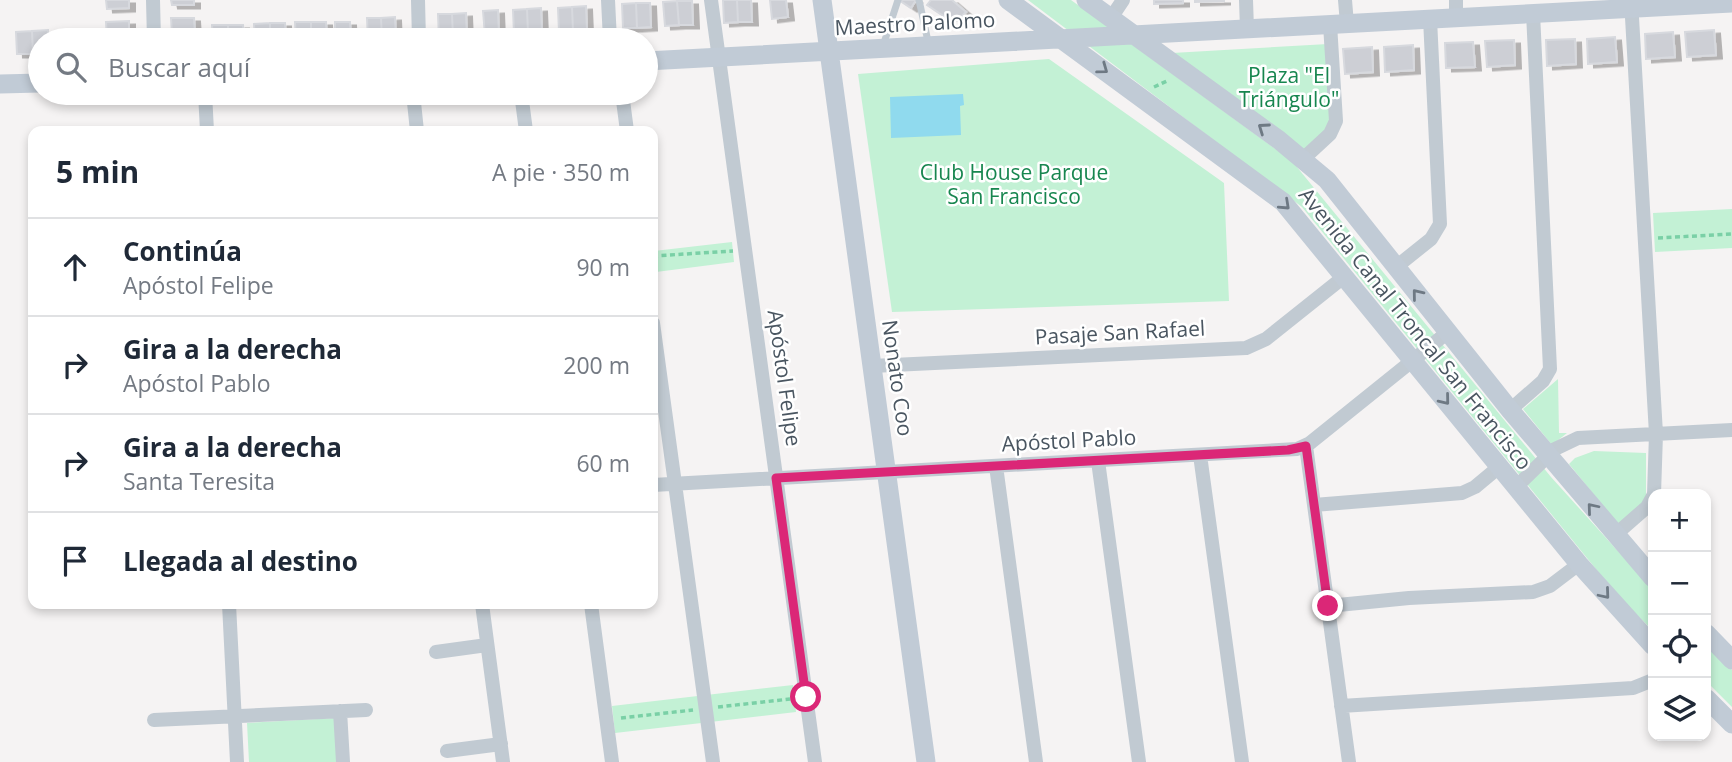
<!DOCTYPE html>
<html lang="es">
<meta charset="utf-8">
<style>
:root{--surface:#fff;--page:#f2f2f3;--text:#1f2937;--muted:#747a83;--line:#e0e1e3}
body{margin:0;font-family:"Open Sans",sans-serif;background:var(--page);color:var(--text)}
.controls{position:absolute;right:21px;bottom:21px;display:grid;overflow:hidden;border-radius:14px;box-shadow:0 4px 10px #0003}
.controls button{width:63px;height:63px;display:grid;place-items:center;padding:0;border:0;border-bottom:2px solid var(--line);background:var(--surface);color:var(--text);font:35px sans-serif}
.stop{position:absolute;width:21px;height:21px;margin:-16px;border:5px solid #db2777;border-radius:50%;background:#fff}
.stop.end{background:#db2777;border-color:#fff;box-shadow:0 2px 7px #0008}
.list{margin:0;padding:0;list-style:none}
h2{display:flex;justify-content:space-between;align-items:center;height:91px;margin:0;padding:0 28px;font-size:30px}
h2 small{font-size:23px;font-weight:400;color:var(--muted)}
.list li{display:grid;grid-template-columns:46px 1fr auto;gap:21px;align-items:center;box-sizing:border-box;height:98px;padding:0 28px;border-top:2px solid var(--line)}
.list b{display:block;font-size:26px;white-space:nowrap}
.list p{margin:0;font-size:23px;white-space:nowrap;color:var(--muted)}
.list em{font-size:23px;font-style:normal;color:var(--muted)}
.icon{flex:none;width:38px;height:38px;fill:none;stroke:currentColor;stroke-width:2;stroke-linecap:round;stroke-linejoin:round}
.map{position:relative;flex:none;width:1732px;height:762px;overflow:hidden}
.search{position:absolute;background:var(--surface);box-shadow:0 4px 10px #0003;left:28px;top:28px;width:630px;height:77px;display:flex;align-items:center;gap:18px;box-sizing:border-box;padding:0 24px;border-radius:38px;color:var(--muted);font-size:26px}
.panel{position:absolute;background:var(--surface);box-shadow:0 4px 10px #0003;left:28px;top:126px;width:630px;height:483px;border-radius:14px}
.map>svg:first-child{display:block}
.green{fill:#c3f1d5}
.water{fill:#90daee}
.building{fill:#cdcfd5;stroke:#d7d9de;stroke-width:2;filter:url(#shadow)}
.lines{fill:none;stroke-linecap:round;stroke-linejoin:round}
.path{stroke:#7ad0a6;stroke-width:3.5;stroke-dasharray:5 3.5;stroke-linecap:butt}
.lane{stroke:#c1cad2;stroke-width:7}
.street{stroke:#c1cad2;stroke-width:14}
.secondary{stroke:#c1cbd6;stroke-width:19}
.oneway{stroke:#6e7984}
.route{stroke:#db2777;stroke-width:9}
.labels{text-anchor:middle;stroke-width:5;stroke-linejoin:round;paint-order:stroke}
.street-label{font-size:21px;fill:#4a5661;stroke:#fff}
.park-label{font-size:21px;fill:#17864f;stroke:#fff}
</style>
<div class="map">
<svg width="1732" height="762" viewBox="0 0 1732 762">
<defs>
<filter id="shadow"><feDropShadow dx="6" dy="3.5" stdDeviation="0" flood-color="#0004"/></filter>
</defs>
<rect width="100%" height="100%" fill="#f5f3f3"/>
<path class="green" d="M1028 0H1071L1292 161 1551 477 1653 590V631L1617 595 1302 207Z
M1328 44 1332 119 1324 132 1304 150 1172 53Z
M1049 59 1224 183 1229 301 892 312 858 74Z
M1732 209V248L1655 252 1653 213Z
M732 242 734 262 656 272 654 251Z
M1558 379 1559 433H1567L1552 445 1523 409Z
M1594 451 1646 453V503L1621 528 1569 464 1575 458Z
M1706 644 1732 670V707L1706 681Z
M793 685 796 712 615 733 612 706Z
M336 718 338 762H249L247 723Z"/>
<path class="water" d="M963 94 964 105 960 106 961 135 891 138 890 97Z"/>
<path class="building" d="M106 0H129V8L107 9Z
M171 0H194V5H172Z
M723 0H737L738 22 724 23Z
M737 0H751L752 22H738Z
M770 0H786L788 17 772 19Z
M899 0H916L911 8Z
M931 0H952L966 12 961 17H945L927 5Z
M1154 0H1183V3L1154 4Z
M1195 0H1224V1L1195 2Z
M677 1 679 25 665 26 663 2Z
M677 1H692L693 25H679Z
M636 3 637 28H623L622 4Z
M636 3H650L651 27 637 28Z
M586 6 587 30 573 31 572 7Z
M572 7 573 31 559 32 558 8Z
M541 8 542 32 528 33 527 9Z
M527 9 528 33 514 34 513 10Z
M498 10 499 35H485L483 11Z
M466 13 467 37 453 38 452 14Z
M438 14H452L453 38 439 39Z
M395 17 396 40H382L381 18Z
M171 18H194L195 33 172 34Z
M367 18H381L382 40H368Z
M129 21V37L107 38 106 22Z
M295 22H311V40H296Z
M311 22H326L327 40H311Z
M335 22H350L351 40H335Z
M270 23H285L286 40H270Z
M270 23V40H255L254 24Z
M212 25H228V40H213Z
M228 25H243L244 40H228Z
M48 30V40H40V53L33 54 32 31Z
M73 30V40H58L57 31Z
M73 30H88L89 40H73Z
M1714 30 1716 55 1687 57 1685 32Z
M32 31 33 54H17L16 32Z
M1673 32 1675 57 1646 59 1645 34Z
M195 33V40H172V34Z
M129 37 130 40H107V38Z
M1615 37 1617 62 1588 64 1587 39Z
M1575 39 1576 64 1547 66 1546 40Z
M1514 40 1515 65 1487 67 1485 41Z
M1473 42 1475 67 1446 68 1445 43Z
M1413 45 1414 70 1385 72 1384 47Z
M1372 47 1373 72 1345 74 1343 49Z"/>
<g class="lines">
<path class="path" d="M1154 87 1169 80
M1658 238 1732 234
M653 256 733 251
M718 707 790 699
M621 718 693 710"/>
<path class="lane" d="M919 0 929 46
M883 46 898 0"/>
<path class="street" d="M153 0 154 40
M418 0 419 40
M608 0 610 40
M711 0 815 762
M1246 0 1247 29
M1345 0 1347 24
M1456 0V18
M1631 0 1656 434 1654 494
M1111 18 1123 0
M205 93 207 131
M413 93 417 131
M521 93 526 131
M622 93 627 131
M1303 159 1330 134 1336 121 1330 24
M1396 267 1431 239 1440 224 1430 19
M653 323 713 762
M872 366 1246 348 1266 339 1345 276
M1510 410 1543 381 1550 369 1533 13
M1306 446 1349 762
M1200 455 1242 762
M1098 461 1139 762
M996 466 1036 762
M653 485 1297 449 1310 443 1448 332
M1516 487 1555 449 1578 438 1732 430
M1314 505 1462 493 1475 487 1499 467
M1615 535 1647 507 1653 496
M229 604 237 762
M482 604 503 762
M591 604 612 762
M1328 606 1409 598 1533 592 1550 586 1579 564
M436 652 487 645
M1341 706 1633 688 1653 680
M340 711 343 762
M154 720 366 710
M447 751 501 744"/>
<path class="secondary" d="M822 0 926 762
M1008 0 1283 202 1579 564 1653 646
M1086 0 1279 140 1327 180 1510 410 1653 578
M646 61 1732 3
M0 84 40 83
M1706 633 1732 660
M1706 698 1732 724"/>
</g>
<defs><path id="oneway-chevron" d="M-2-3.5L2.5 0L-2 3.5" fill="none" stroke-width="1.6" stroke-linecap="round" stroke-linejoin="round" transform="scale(1.75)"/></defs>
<g class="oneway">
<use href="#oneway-chevron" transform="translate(1103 69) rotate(36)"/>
<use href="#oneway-chevron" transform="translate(1263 128) rotate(-145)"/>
<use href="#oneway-chevron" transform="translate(1285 205) rotate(43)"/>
<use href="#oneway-chevron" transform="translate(1417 294) rotate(-129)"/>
<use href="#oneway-chevron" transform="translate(1445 400) rotate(51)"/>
<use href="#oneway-chevron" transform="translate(1592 508) rotate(-130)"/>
<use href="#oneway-chevron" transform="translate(1605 594) rotate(50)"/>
</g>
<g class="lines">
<path class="route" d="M806 697 776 478 1288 450 1306 446 1328 606"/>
</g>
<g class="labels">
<g class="street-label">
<text transform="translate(915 24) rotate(-3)" y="7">Maestro Palomo</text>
<text transform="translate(1415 329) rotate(51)" y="7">Avenida Canal Troncal San Francisco</text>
<text transform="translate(1120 333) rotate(-3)" y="7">Pasaje San Rafael</text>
<text transform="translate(784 378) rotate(82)" y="7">Apóstol Felipe</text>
<text transform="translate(897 378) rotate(82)" y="7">Nonato Coo</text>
<text transform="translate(1069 441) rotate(-3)" y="7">Apóstol Pablo</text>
</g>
<g class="park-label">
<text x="1289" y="83">Plaza "El<tspan x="1289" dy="24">Triángulo"</tspan></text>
<text x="1014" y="180">Club House Parque<tspan x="1014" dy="24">San Francisco</tspan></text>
</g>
</g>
</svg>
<div class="controls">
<button>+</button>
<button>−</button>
<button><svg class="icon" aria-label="locate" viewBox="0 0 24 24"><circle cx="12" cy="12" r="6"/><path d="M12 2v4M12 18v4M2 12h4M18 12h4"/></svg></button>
<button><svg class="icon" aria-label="layers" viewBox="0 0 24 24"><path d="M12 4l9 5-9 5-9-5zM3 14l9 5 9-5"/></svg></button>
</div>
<div class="stop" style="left:806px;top:697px"></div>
<div class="stop end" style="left:1328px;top:606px"></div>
<div class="search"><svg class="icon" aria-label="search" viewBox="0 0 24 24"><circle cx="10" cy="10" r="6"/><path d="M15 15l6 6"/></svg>Buscar aquí</div>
<section class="panel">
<h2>5 min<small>A pie · 350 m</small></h2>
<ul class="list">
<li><svg class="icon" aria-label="ahead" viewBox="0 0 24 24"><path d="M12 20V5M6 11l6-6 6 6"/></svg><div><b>Continúa</b><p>Apóstol Felipe</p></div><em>90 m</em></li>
<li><svg class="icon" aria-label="right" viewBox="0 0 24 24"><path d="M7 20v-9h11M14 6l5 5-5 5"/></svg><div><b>Gira a la derecha</b><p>Apóstol Pablo</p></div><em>200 m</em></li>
<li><svg class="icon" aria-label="right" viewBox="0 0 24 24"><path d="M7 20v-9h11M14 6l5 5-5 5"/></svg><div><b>Gira a la derecha</b><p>Santa Teresita</p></div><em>60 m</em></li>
<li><svg class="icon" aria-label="arrive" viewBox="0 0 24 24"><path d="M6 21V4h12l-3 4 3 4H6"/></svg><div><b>Llegada al destino</b></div></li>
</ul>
</section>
</div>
